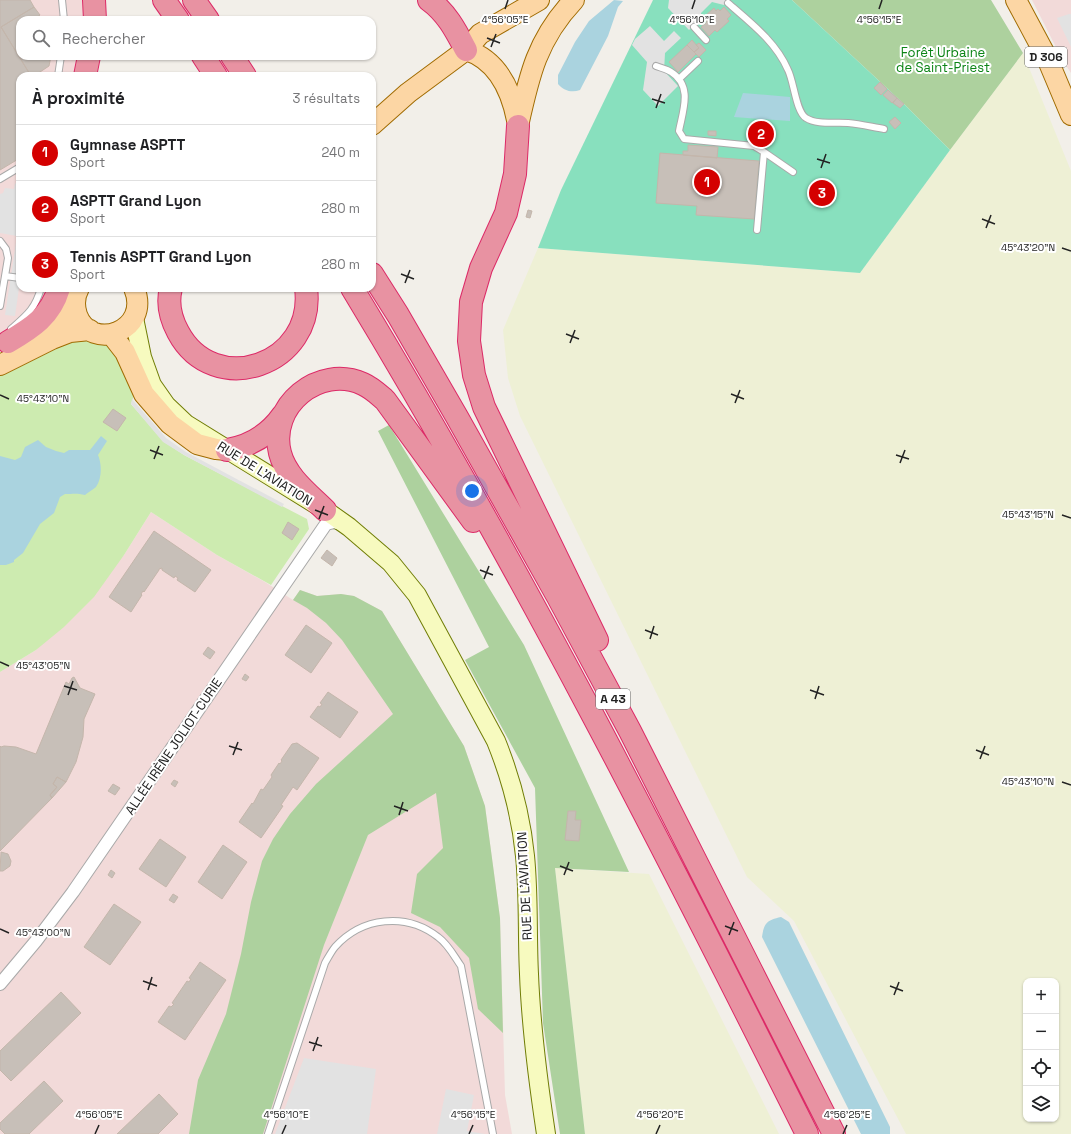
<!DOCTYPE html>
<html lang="fr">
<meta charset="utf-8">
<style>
:root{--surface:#fff;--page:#f2f2f2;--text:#202124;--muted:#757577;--line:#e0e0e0;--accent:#d40000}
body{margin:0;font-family:"Space Grotesk",sans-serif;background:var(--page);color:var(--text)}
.controls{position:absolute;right:12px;bottom:12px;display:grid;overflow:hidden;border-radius:8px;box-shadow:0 1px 3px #0004}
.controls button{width:36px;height:36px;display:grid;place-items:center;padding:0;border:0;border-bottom:1px solid var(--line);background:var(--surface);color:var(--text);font:20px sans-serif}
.you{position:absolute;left:472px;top:491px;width:14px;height:14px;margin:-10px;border:3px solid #fff;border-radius:50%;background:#1a73e8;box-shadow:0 0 0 6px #1a73e833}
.badge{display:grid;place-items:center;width:26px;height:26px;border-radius:50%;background:var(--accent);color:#fff;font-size:13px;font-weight:700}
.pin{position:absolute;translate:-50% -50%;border:2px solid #fff;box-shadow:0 1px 4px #0006}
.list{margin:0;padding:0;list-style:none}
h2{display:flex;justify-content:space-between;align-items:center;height:52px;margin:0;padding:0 16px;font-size:17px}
h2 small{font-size:13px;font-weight:400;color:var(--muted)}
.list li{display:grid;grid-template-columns:26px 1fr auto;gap:12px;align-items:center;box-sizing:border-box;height:56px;padding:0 16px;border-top:1px solid var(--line)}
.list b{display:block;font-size:15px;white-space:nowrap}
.list p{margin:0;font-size:13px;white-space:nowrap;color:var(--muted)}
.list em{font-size:13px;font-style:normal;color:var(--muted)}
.icon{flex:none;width:22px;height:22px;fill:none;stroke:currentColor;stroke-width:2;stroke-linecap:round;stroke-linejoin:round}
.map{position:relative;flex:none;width:1071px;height:1134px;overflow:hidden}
.search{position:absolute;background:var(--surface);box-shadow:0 1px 3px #0004;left:16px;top:16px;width:360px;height:44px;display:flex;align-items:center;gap:10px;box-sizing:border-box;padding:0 14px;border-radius:12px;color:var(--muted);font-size:15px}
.panel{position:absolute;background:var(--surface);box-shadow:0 1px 3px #0004;left:16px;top:72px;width:360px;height:220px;border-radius:12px}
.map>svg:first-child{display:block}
.commercial{fill:#f2dad9}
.farmland{fill:#eef0d5;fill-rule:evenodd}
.grass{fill:#cdebb0}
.forest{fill:#add19e}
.pitch{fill:#88e0be}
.parking{fill:#e2e2e2}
.water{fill:#aad3df}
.building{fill:#c7bfb8;stroke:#c4b6ab}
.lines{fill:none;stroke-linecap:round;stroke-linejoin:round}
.lane-casing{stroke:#a9a9a9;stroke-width:8}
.street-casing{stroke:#a9a9a9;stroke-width:14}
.secondary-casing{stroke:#707d05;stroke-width:20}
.primary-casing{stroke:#a06b00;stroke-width:22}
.highway-casing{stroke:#dc2a67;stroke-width:24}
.lane{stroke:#fff;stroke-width:6}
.street{stroke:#fff;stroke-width:12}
.secondary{stroke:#f7fabf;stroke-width:18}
.primary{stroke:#fcd6a4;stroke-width:20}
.highway{stroke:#e892a2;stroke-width:22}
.ticks{fill:none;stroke:#222;stroke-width:1.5}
.labels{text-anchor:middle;stroke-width:4;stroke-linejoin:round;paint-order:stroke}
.shield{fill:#fff;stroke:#646464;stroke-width:1}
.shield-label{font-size:12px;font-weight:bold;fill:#222}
.park-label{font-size:13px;fill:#0c8416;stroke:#fff}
.street-label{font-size:13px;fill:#222;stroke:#fff}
.ticks-label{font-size:10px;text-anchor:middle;fill:#222;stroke:#fff;stroke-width:4;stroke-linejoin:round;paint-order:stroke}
</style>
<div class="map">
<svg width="1071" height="1134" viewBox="0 0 1071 1134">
<rect width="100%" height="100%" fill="#f2efe9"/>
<path class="commercial" d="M0 0H84L87 20H20V56H82L78 76H20V288H52L31 323 0 338Z
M1032 0H1071V73L1063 61Z
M151 512 217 555 265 582 293 600 300 590 317 596 341 594 354 596 382 611 464 746 485 806 500 918 505 1095 512 1134H0V672L36 650 124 555Z"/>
<path class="farmland" d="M1023 53 1071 171V1134H906L794 921 747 877 520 416 508 378 503 330 538 248 860 273 950 150ZM1026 981H1056V1119H1026Z
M555 868 649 874 779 1134H585Z"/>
<path class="grass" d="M82 337 105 342 121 357 136 389 131 404 163 441 184 455 307 519 309 529 271 585 217 555 151 512 124 555 94 597 64 627 36 650 0 672V371Z"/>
<path class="forest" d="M792 0H991L1023 53 950 150 904 104Z
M389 425 524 645 629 872 555 868 585 1134H560L543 1023 535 788 465 660 489 647 378 431Z
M300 590 317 596 341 594 354 596 382 611 464 746 485 806 500 918 503 1033 478 1009 469 958 440 927 411 913 417 874 443 848 436 793 368 835 324 945 263 1134H189L198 1080 226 1014 241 954 251 902 262 861 273 839 290 814 316 784 393 714 342 640 326 623 307 608 293 600Z"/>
<path class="pitch" d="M653 0H792L904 104 950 150 860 273 538 248 561 190Z"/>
<path class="parking" d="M669 0H728L724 5 712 2 701 13V18L689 30 668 8Z
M1069 14H1071V47L1057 18Z
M650 26 664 41 674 31 681 38 665 53 664 71 678 86 658 106 643 90 647 62 632 45 635 39Z
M18 181 20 182V281L15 316 5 315 17 236 0 233V194L3 193 5 188 14 189 15 184Z
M132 399 166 438 186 452 284 504 282 507 184 455 163 442 131 404Z
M304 1058 376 1069 367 1134H275Z
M446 1089 474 1095 467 1131 485 1134H437Z"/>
<path class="water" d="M614 0 623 1 618 7 608 36 580 90C572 93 564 91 558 84V75L575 42 589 21Z
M743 93 790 97V121L734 117Z
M101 436 107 441 98 455C102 464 102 479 96 487 93 490 88 492 85 495 77 493 73 494 65 494L60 497 54 513 40 524 23 553 14 560V562L6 565H0V456L15 460 21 457 25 447 38 440 46 447 56 451 64 453 69 450H90Z
M781 917 789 922 890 1127V1134H861L762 937C764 923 767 920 781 917Z"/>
<path class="building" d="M0 0H30L34 7 1 27 31 76H20V107L18 109 20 113V158L0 170Z
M34 7 40 15 33 20H20V56H51L49 66 34 76H31L1 27Z
M724 7 731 15 727 19 729 21 717 32 715 30 709 36 701 27 707 22 706 20 708 19 705 16 714 8 716 11 718 9 720 11Z
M692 40 699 48 694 52 687 45Z
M699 43 706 50 699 57 694 52 699 48 696 45Z
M687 45 696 54 678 72 669 62Z
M880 82 887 89 881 95 874 88Z
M888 90 897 98 892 103 883 95Z
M897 98 904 104 900 108 893 103Z
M895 117 901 123 895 129 889 122Z
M708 131H716V136L708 135Z
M688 145 718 147 717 158 683 155V151H688Z
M660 153 759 161 754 219 696 215 697 206 656 203Z
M528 210 532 211 530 218 526 217Z
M113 409 126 418 117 431 103 422Z
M288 522 299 529 292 540 282 533Z
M154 531 211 570 195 592 177 580 178 578 175 576 174 578 162 570V568L159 569V570L144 592 143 591 141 594 142 595 131 612 109 597Z
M327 550 337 558 332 566 321 558Z
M306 625 332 643 311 673 285 655Z
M208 647 215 652 210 659 203 654Z
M245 674 249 677 246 681 242 679Z
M74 677 80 688 95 694 84 719 83 737 76 762 66 782 57 777 53 784 57 787 50 795 52 798 0 851V746L1 747 4 746 16 747 36 754 66 682 69 684 72 678Z
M328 692 358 712 340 738 310 717 318 706 320 707 322 704 320 703Z
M297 743 319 758 297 790 293 787 281 805 283 806 261 838 239 822 252 803 253 804 261 789 263 790 272 777 271 775 279 763 280 764 282 761 281 760 292 744Z
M57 777 66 782 52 798 50 795 57 787 53 784Z
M174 780 178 782 175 787 171 784Z
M113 784 120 788 115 795 108 791Z
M568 811H576L575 820H581L579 841 565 840Z
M160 839 186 857 166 887 139 869Z
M223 845 247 862 222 899 198 882Z
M1 852 8 854 11 861 10 866 3 871H0Z
M111 870 115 873 112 878 108 875Z
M173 894 178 897 174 903 169 900Z
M114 904 141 922 110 965 84 947Z
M200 962 226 980 185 1040 158 1022 169 1006 171 1007 174 1004 172 1003 187 981 189 982 191 979 189 978Z
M61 992 81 1013 11 1081 0 1070V1051Z
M44 1081 63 1101 29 1134H5L0 1129V1123Z
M159 1094 178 1114 158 1134H117Z"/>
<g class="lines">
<defs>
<path id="lane" d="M62 0 64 20
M728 3C751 23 776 42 788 70 794 82 796 112 806 118 817 125 834 122 848 123 860 124 872 127 884 129
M694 27 706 40
M656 66C661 68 667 69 671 72 693 86 683 110 679 131L684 139 754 146 764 152 757 230
M58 76 61 56
M679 79 698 61
M764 152 793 172
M0 179 20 167
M0 241 6 249 8 258 0 306
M5 276 20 278
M11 329C27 315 35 309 41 288
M268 1134 325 963C328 958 331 952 335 947 362 917 406 912 438 937 448 944 454 956 461 966L493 1134"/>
<path id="street" d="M0 984 36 941 73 892 326 524 334 522 344 525"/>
<path id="secondary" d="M134 318 142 357 152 385 166 405 186 424 325 510 349 527 391 563 417 595 496 741C511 778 521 816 525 856 529 895 527 935 529 974 531 1028 538 1081 546 1134"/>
<path id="primary" d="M1016 0 1047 58 1071 115
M466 50C498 60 511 90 517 120
M372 125 408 93 466 50 480 34 539 0
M518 126C529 76 537 39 574 0
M79 288C74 297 74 306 77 315 91 353 152 331 134 288
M31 332C50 324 61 318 75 302
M111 334 125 352 144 394 170 424 197 444 216 449 227 450
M0 365 52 339 70 332 90 330"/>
<path id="highway" d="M94 0 95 20
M164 0 178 20
M194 0 208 20
M429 0C447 13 456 31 466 50
M203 56 216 76
M232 56 245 76
M85 76 89 56
M518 126 515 174 506 213 481 268 471 302 469 341 474 375 484 407 597 640
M372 274 398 315 457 417 558 597 630 731 834 1134
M171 288C167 303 171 319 178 332 214 400 316 365 306 288
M352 288C518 562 664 848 807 1134
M8 342C32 328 51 316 59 288
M227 450C251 446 269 435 283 415
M325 510C309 494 286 477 280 453 268 406 319 364 363 384 372 388 378 394 385 400L473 521"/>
</defs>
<use href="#lane" class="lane-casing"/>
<use href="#street" class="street-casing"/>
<use href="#secondary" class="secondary-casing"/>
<use href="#primary" class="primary-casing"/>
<use href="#highway" class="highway-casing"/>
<use href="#lane" class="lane"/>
<use href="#street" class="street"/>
<use href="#secondary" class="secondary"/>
<use href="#primary" class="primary"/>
<use href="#highway" class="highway"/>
</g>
<path class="ticks" d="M505 9 508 0M692 9 695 0M879 9 882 0M487 38 500 43M491 47 496 34M652 99 665 103M656 108 661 94M817 159 830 163M821 168 826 154M982 219 995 224M986 228 991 215M1062 248 1071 251M401 274 414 279M405 283 410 270M566 334 579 339M570 343 575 330M731 394 744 399M0 395 9 399M735 403 740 390M150 450 163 455M896 455 909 459M154 459 159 446M900 463 905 450M315 510 328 515M1062 515 1071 518M319 519 324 506M480 570 493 575M484 579 489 566M645 630 658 635M650 639 654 626M0 662 9 666M64 686 77 690M810 690 824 695M68 695 73 681M815 699 819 686M229 746 242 750M976 750 989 755M233 755 238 742M980 759 985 746M1062 782 1071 785M394 806 408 811M399 815 403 802M560 866 573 871M564 875 569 862M725 926 738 931M0 929 9 933M729 935 734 922M143 981 157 986M890 986 903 991M148 990 152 977M894 995 899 982M309 1042 322 1046M313 1051 318 1037M95 1134 99 1125M282 1134 286 1125M469 1134 473 1125M656 1134 660 1125M843 1134 847 1125"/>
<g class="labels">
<g class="shield">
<rect x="1025" y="47" width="42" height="20" rx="3"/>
<rect x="596" y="689" width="34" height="20" rx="3"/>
</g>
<g class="shield-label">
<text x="1046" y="61">D 306</text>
<text x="613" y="703">A 43</text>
</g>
<g class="park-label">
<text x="943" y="57">Forêt Urbaine<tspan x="943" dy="15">de Saint-Priest</tspan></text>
</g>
<g class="street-label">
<text transform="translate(265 473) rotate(32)" y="5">RUE DE L'AVIATION</text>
<text transform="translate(173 746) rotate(-56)" y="5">ALLÉE IRÈNE JOLIOT-CURIE</text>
<text transform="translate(524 886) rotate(-93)" y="5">RUE DE L'AVIATION</text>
</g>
</g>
<g class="ticks-label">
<text x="505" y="23">4°56'05"E</text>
<text x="692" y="23">4°56'10"E</text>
<text x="879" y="23">4°56'15"E</text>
<text x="1028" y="251">45°43'20"N</text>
<text x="43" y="402">45°43'10"N</text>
<text x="1028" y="518">45°43'15"N</text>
<text x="43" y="669">45°43'05"N</text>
<text x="1028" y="785">45°43'10"N</text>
<text x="43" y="936">45°43'00"N</text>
<text x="99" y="1118">4°56'05"E</text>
<text x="286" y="1118">4°56'10"E</text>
<text x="473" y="1118">4°56'15"E</text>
<text x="660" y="1118">4°56'20"E</text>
<text x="847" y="1118">4°56'25"E</text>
</g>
</svg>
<div class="controls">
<button>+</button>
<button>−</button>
<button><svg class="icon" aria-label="locate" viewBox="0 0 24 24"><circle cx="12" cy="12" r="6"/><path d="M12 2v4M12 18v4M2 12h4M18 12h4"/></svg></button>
<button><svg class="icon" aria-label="layers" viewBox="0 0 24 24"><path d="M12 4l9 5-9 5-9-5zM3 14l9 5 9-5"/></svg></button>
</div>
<div class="you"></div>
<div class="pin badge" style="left:707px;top:182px">1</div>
<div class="pin badge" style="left:761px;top:134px">2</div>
<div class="pin badge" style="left:822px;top:193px">3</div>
<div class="search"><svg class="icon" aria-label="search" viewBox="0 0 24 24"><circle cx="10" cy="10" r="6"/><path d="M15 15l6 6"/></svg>Rechercher</div>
<section class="panel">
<h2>À proximité<small>3 résultats</small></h2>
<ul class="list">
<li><span class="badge">1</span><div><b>Gymnase ASPTT</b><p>Sport</p></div><em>240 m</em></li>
<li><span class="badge">2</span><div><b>ASPTT Grand Lyon</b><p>Sport</p></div><em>280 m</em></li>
<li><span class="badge">3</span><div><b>Tennis ASPTT Grand Lyon</b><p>Sport</p></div><em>280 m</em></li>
</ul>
</section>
</div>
